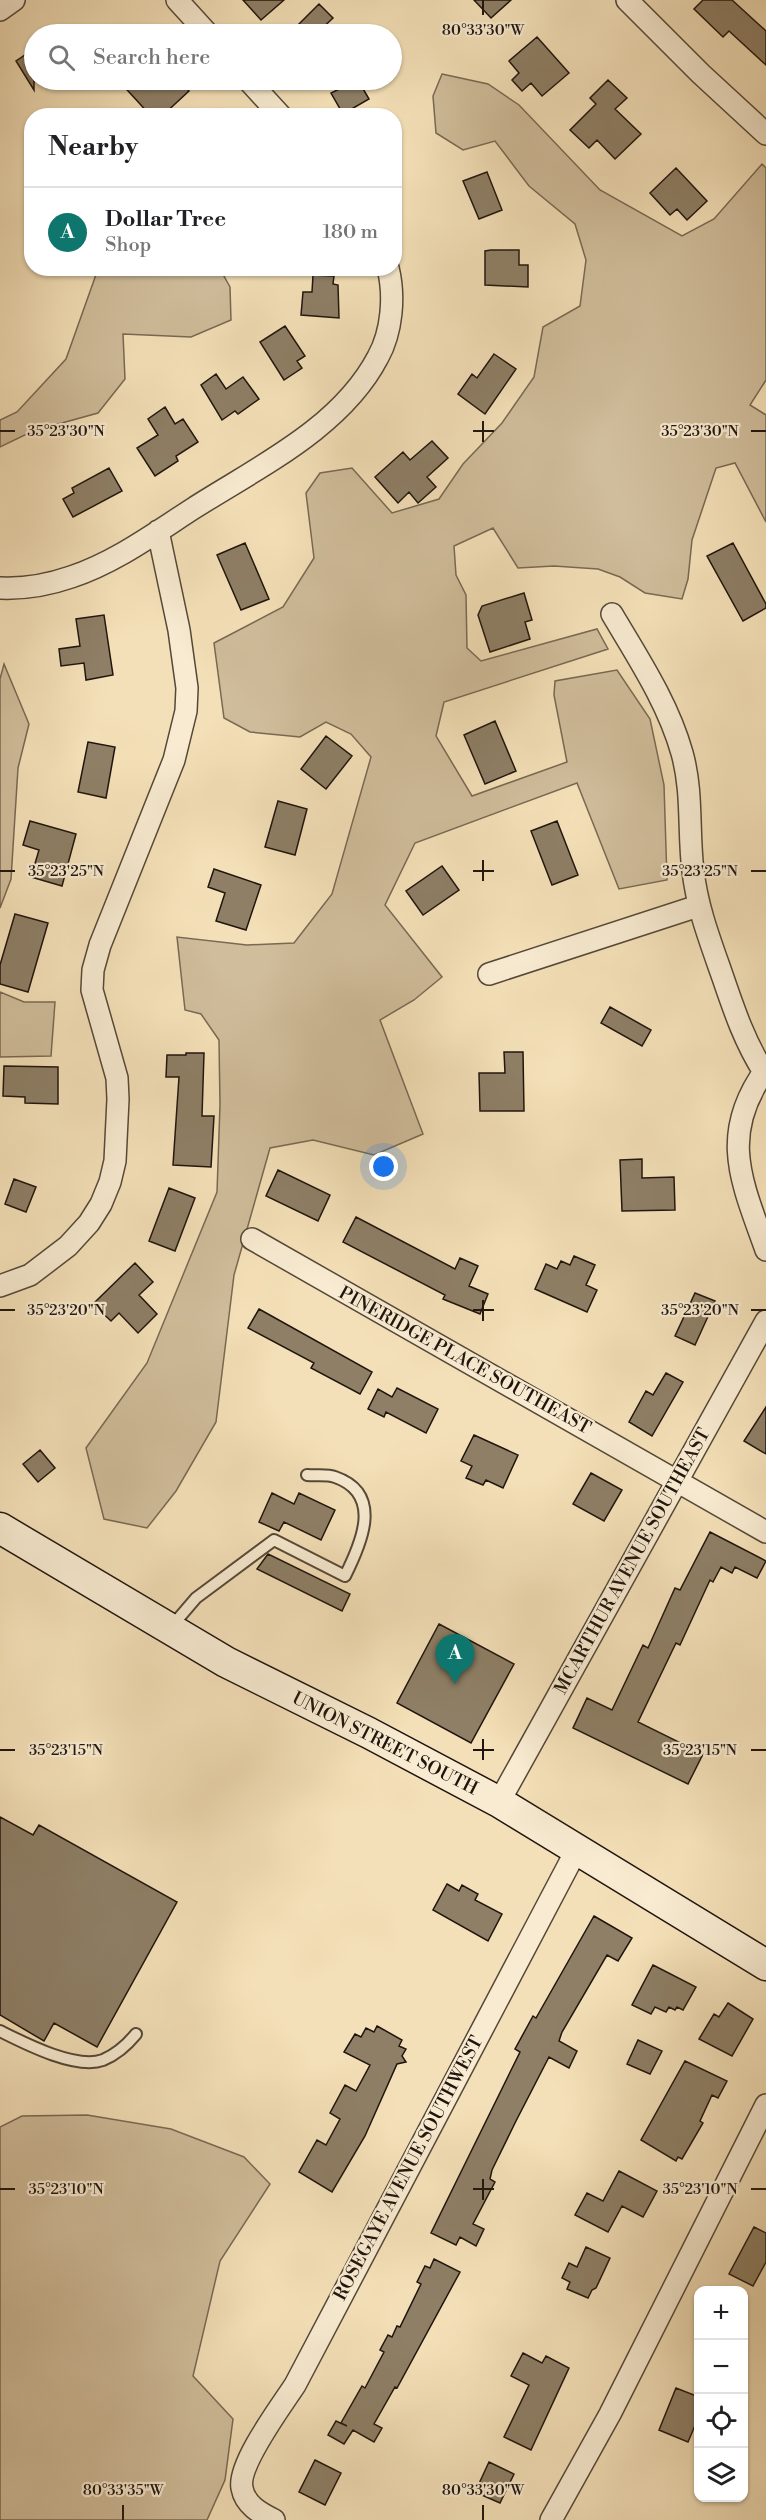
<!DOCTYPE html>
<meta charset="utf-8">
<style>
:root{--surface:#fff;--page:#f6f6f6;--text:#202124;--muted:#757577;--line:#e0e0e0;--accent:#0f766e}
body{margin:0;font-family:"Libre Bodoni",serif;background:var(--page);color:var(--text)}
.controls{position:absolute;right:18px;bottom:18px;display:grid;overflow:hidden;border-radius:12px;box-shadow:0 2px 4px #0004}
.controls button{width:54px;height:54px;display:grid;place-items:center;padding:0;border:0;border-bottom:2px solid var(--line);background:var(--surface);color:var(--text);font:30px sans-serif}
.you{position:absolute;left:384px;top:1167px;width:21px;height:21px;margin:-15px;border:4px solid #fff;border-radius:50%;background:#1a73e8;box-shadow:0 0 0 9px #1a73e833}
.badge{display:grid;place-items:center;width:39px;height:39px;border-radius:50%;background:var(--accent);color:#fff;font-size:20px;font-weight:700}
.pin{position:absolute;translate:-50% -50px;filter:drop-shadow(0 2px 3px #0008)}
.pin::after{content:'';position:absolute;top:32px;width:21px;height:18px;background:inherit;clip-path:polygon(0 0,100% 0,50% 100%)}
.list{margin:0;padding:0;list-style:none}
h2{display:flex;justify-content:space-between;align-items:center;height:78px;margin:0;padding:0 24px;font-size:26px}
h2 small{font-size:20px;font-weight:400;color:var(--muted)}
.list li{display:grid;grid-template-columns:39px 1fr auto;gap:18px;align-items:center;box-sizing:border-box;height:90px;padding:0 24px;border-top:2px solid var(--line)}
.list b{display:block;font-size:22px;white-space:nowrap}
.list p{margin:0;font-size:20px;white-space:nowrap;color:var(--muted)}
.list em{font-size:20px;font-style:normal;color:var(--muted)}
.icon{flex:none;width:33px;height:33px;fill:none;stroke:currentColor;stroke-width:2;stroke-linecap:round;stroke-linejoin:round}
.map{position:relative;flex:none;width:766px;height:2520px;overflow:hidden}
.search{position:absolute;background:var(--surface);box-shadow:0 2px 4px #0004;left:24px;top:24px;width:378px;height:66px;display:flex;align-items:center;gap:15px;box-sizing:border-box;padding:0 21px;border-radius:33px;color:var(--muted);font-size:22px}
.panel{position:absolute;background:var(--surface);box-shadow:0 2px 4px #0004;left:24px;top:108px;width:378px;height:168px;border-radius:24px}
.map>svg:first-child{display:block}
.green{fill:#d0bd9b;stroke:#786954;stroke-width:1.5}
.building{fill:#8e7f66;stroke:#20150e;stroke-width:1.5}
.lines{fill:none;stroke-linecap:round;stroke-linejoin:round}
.lane-casing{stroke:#554838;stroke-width:14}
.street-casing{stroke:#554838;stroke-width:24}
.secondary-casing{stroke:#20150e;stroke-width:33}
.lane{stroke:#f8ebd1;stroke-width:10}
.street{stroke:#f8ebd1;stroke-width:21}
.secondary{stroke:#f8ebd1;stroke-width:30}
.ticks{fill:none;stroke:#20150e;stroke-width:2}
.labels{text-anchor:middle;stroke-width:4.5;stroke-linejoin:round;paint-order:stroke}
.street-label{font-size:18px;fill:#20150e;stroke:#f8ebd1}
.ticks-label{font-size:15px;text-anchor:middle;fill:#20150e;stroke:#f8ebd1;stroke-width:4.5;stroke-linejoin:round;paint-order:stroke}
</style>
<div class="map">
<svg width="766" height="2520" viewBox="0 0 766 2520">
<rect width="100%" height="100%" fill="#f4e0b8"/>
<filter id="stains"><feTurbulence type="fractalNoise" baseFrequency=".00333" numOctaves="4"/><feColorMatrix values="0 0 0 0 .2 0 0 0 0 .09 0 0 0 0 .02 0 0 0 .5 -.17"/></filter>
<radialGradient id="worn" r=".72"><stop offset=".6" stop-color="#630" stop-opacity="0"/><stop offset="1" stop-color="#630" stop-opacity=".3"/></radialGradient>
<path class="green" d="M442 74 488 84 519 105 600 190 682 236 714 219 762 164 766 168V380L750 405 766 415V522L735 463 716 468 692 540 688 579 682 599 645 593 620 577 598 569 554 566 518 568 493 528 454 546 456 575 466 595 467 648 481 661 597 629 608 649 444 702 436 736 472 796 567 762 554 695 555 681 617 670 650 719 664 785 667 880 619 889 577 783 415 843 385 905 442 977 414 1000 380 1020 423 1134 374 1155 313 1140 270 1148 234 1275 216 1422 176 1491 147 1528 104 1519 86 1448 147 1363 217 1192 220 1105 219 1040 201 1014 185 1010 177 937 247 945 294 943 332 894 371 757 351 734 326 722 300 737 250 732 224 718 214 643 283 607 314 558 306 493 320 473 352 468 392 513 439 499 463 464 502 423 534 377 543 327 580 306 586 260 575 224 529 186 495 141 463 150 436 133 433 96Z
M98 269H220L230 287 231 320 191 337 123 334 125 379 98 413 33 431 0 447V420L17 412 66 359Z
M4 664 29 724 18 768 11 879 0 908V679Z
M0 992 24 1002H55L51 1056 0 1057Z
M87 2115 171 2129 244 2157 270 2184 220 2261 193 2376 233 2419 225 2480 207 2520H0V2127L22 2116Z"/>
<path class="building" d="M243 0H284L261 20Z
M474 0H511L491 18Z
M703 0H732L766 31V65L729 31 723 37 694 9Z
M319 4 333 18 316 34H304L296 27Z
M537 37 569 73 542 96 531 83 522 91 512 80 519 73 509 61Z
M34 49V90L16 61Z
M118 80H178L189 91 162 116H151Z
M358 80 369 99 343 114 331 93Z
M608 80 627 98 615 109 641 134 615 159 597 140 589 148 570 130 596 104 590 98Z
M676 168 707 201 687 220 677 209 670 215 650 193Z
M487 172 502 210 479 219 463 181Z
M491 250H519V265H528V287L485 285V251Z
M313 275 334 276 333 284 338 285 339 318 301 315 303 292H312Z
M285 326 305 356 297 361 302 368 284 380 260 342Z
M494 354 516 369 485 414 458 394 472 374 477 378Z
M216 374 226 389 243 377 259 399 238 414 235 411 222 420 201 385Z
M165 407 175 424 183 419 198 442 176 456 178 461 155 476 137 448 158 435 148 419Z
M432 441 448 458 427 477 436 487 418 503 409 492 398 503 375 477 403 452 410 460Z
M109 468 122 491 73 517 63 499 74 493 72 488Z
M245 543 269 599 241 610 217 555Z
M733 543 766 604V608L743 621 707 556Z
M524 593 532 620 525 622 530 639 490 652 478 615 482 606Z
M104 615 113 675 86 680 84 663 61 666 59 649 80 646 76 619Z
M495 721 516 771 485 784 464 735Z
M326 736 352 756 326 789 301 769Z
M88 742 115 747 106 798 78 792Z
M278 801 307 809 295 855 265 847Z
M30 821 76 834 62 886 31 877 39 850 23 845Z
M557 821 578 875 552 885 531 831Z
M442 866 459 890 423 915 406 891Z
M214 869 261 885 246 930 216 921 225 893 208 887Z
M15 914 48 923 28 992 0 984V965Z
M610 1007 651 1030 642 1046 601 1023Z
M504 1052H523L524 1111H480L479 1073H505Z
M186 1053H204L202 1116H214L211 1167 173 1165 179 1077H166L167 1055H186Z
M4 1066 58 1067V1104L25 1103V1097L3 1096Z
M642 1159V1178L674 1177 675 1210 622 1211 620 1160Z
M278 1170 330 1195 318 1221 266 1196Z
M14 1179 36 1187 26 1212 5 1204Z
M169 1188 195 1198 175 1251 149 1241Z
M356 1217 455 1269 460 1258 478 1266 469 1286 488 1294 480 1314 443 1299 445 1295 343 1242Z
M574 1256 595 1265 586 1285 597 1290 587 1312 535 1289 546 1264 557 1269 561 1261 570 1265Z
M135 1263 153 1282 139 1295 157 1314 138 1333 119 1313 111 1321 93 1304Z
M695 1293 715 1301 695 1345 675 1336Z
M259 1309 372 1372 360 1394 311 1368 314 1363 248 1328Z
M666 1373 683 1382 652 1436 629 1422 646 1391 653 1395Z
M397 1388 438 1409 426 1433 386 1412 384 1417 368 1409 378 1389 392 1397Z
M766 1407V1454L744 1441Z
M474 1435 518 1455 503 1488 486 1480 483 1485 466 1478 472 1466 461 1461Z
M40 1450 55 1468 38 1482 23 1464Z
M591 1473 622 1490 604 1521 573 1504Z
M272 1493 294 1504 299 1493 335 1510 321 1540 284 1522 279 1531 259 1522Z
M710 1532 766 1561 757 1578 735 1567 732 1573 721 1567 713 1582 710 1580 680 1645 676 1643 638 1722 703 1754 688 1784 573 1728 587 1698 612 1710 643 1645 648 1648 675 1588 680 1590Z
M268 1554 350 1594 342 1611 257 1569Z
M439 1624 514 1664 471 1743 397 1703Z
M0 1817 33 1835 39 1825 177 1902 97 2047 54 2023 44 2041 0 2015Z
M447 1884 459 1891 462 1885 478 1894 475 1900 502 1914 488 1941 433 1910Z
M594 1916 632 1938 618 1961 607 1955 562 2032 559 2041 577 2051 569 2068 549 2057 516 2121 492 2170 490 2179 495 2182 473 2224 484 2229 476 2246 460 2237 456 2245 431 2233 520 2052 515 2049 533 2016 536 2018Z
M653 1965 696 1987 683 2010 677 2007 675 2010 669 2007 666 2012 655 2007 651 2014 632 2005Z
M728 2003 753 2019 732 2056 699 2039 714 2014 719 2017Z
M377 2026 402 2040 399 2046 406 2049 402 2056 406 2062 397 2064 365 2136 332 2192 299 2172 317 2140 326 2145 340 2119 330 2113 345 2085 356 2091 370 2065 344 2052 355 2034 361 2037 366 2028 374 2032Z
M638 2040 662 2051 650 2074 627 2064Z
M685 2061 727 2081 718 2098 712 2095 700 2121 703 2123 682 2159 678 2157 676 2161 641 2140Z
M619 2171 657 2191 643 2217 622 2206 608 2232 575 2215 587 2193 603 2201Z
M754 2227 766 2233V2262L753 2286 729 2274Z
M586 2247 610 2258 596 2288 592 2290 588 2298 567 2289 570 2282 562 2278 569 2263 577 2267Z
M434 2259 460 2272 397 2388 395 2387 374 2424 382 2428 374 2442 353 2430 344 2444 328 2435 336 2421 347 2426 341 2423 362 2386 365 2388 384 2352 380 2350 388 2335 392 2337 397 2326 400 2327 421 2284 417 2282 425 2266 430 2268Z
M523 2353 542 2363 546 2356 569 2368 531 2450 504 2437 529 2385 511 2376Z
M676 2388 699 2397V2416L688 2442 659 2430Z
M315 2460 341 2473 325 2505 299 2492Z
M489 2462 514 2474 500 2503 475 2492Z"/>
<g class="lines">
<defs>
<path id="lane" d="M172 1626 196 1598 274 1540 345 1576C361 1544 384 1494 335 1477 327 1474 316 1476 307 1475
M0 2031C24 2043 76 2070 103 2060 117 2054 127 2045 136 2034"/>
<path id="street" d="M177 0 208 34
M627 0 701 74 766 134
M0 10 14 0
M248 80 281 116
M0 588C24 589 48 585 71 577 116 562 155 533 194 508 258 467 341 428 378 357 392 332 395 296 388 268
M612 614C638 658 668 703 682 753 693 792 688 831 693 871 697 906 709 938 721 972 733 1007 744 1041 764 1072
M489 974 698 906
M766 1069C718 1135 742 1182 766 1250
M252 1239 766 1532
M0 1286 30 1275 68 1246 89 1223 101 1204 110 1182 115 1161 118 1099 117 1078 92 990 93 970 100 945 174 760 186 711 187 688 179 630 158 531
M499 1802 766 1321
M274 2520C260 2513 245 2505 242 2488 237 2465 282 2405 295 2385L577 1849
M551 2520 610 2414 766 2105"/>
<path id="secondary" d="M0 1528 226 1662 369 1733 499 1802 766 1965"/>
</defs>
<use href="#lane" class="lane-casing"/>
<use href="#street" class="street-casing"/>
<use href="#secondary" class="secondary-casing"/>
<use href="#lane" class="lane"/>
<use href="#street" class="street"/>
<use href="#secondary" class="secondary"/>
</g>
<path class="ticks" d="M483 0V15M483 421V442M0 431H15M473 431H494M751 431H766M483 860V881M0 871H15M473 871H494M751 871H766M483 1300V1321M0 1310H15M473 1310H494M751 1310H766M483 1739V1760M0 1750H15M473 1750H494M751 1750H766M483 2179V2200M0 2189H15M473 2189H494M751 2189H766M123 2505V2520M483 2505V2520"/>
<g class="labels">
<g class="street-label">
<text transform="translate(465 1360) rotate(29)" y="6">PINERIDGE PLACE SOUTHEAST</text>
<text transform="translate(632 1561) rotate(-61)" y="6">MCARTHUR AVENUE SOUTHEAST</text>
<text transform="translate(385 1743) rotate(27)" y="6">UNION STREET SOUTH</text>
<text transform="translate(408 2168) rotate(-62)" y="6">ROSEGAYE AVENUE SOUTHWEST</text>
</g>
</g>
<g class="ticks-label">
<text x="483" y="35">80°33'30"W</text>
<text x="66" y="436">35°23'30"N</text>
<text x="700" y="436">35°23'30"N</text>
<text x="66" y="876">35°23'25"N</text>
<text x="700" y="876">35°23'25"N</text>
<text x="66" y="1315">35°23'20"N</text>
<text x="700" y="1315">35°23'20"N</text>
<text x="66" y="1755">35°23'15"N</text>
<text x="700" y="1755">35°23'15"N</text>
<text x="66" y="2194">35°23'10"N</text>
<text x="700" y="2194">35°23'10"N</text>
<text x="123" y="2495">80°33'35"W</text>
<text x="483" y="2495">80°33'30"W</text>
</g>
<rect width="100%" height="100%" filter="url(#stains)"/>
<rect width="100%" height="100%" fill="url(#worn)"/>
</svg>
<div class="controls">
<button>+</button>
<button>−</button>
<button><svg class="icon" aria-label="locate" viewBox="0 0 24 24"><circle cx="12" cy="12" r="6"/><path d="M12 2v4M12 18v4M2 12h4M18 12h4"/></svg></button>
<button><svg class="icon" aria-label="layers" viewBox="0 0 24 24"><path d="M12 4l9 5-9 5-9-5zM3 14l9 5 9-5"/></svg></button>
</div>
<div class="you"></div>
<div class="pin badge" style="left:455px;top:1684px">A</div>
<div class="search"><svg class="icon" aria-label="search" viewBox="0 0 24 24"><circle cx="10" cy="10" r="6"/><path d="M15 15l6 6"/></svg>Search here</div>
<section class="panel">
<h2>Nearby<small></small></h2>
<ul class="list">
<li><span class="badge">A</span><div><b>Dollar Tree</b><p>Shop</p></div><em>180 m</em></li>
</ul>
</section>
</div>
